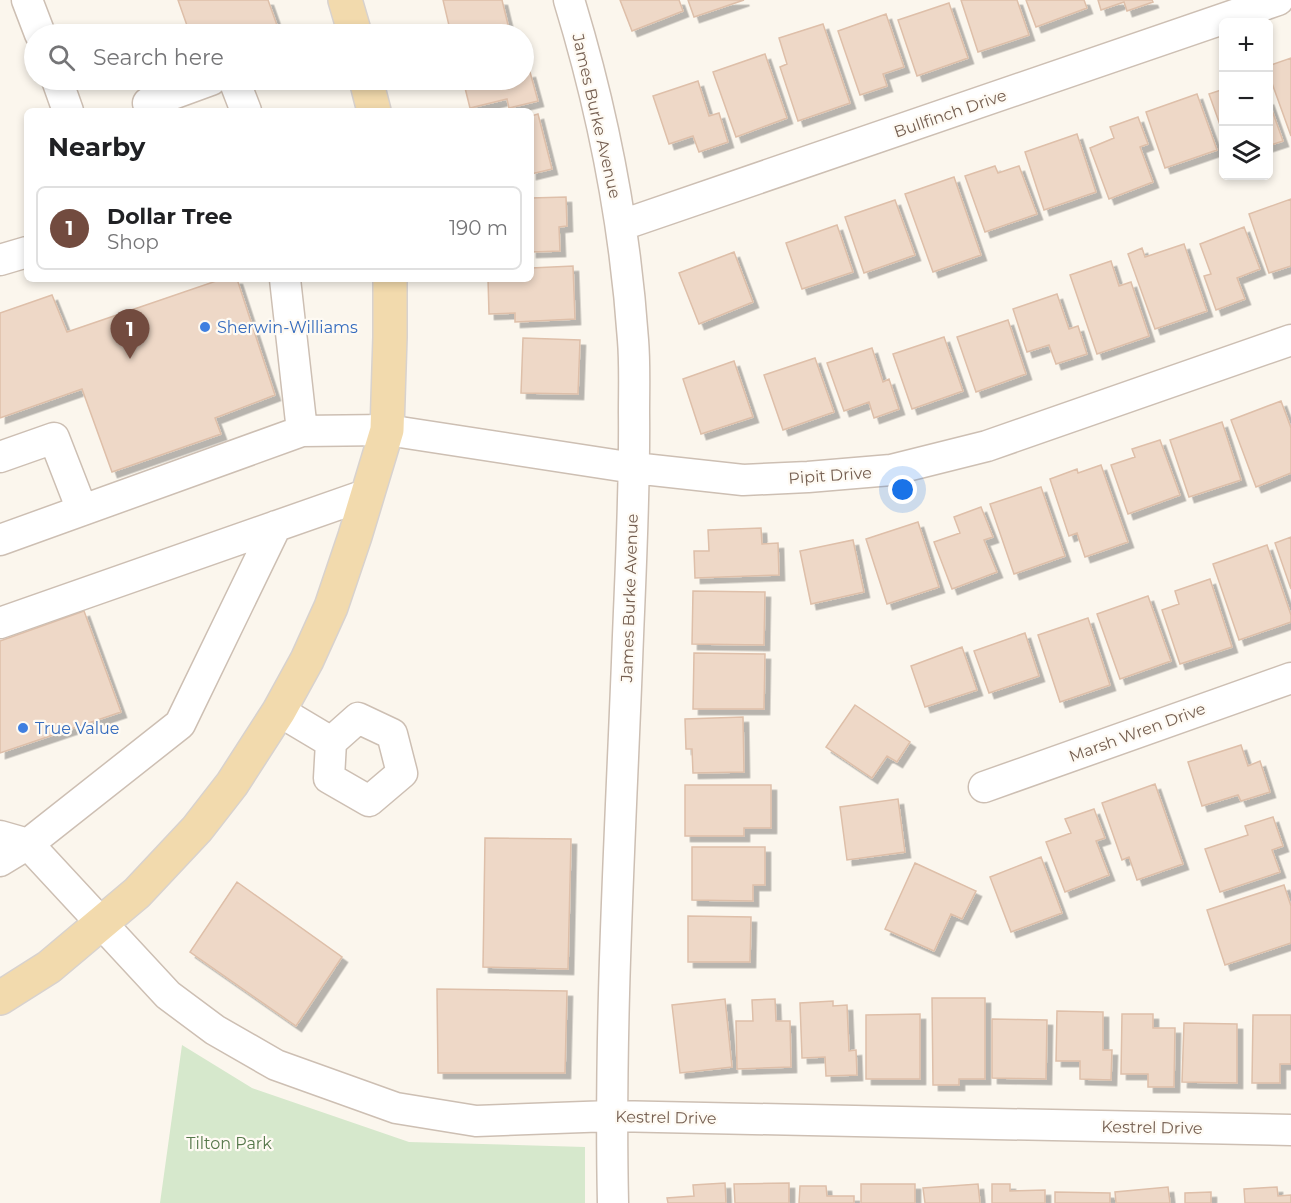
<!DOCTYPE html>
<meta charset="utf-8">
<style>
:root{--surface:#fff;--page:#f2f2f2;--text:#202124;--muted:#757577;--line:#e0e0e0;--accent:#724b3f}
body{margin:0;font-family:Montserrat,sans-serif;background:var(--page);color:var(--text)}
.controls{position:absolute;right:18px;top:18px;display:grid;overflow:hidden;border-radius:9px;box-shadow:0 3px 9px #0003}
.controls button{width:54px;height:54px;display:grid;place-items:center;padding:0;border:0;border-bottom:2px solid var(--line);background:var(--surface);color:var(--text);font:30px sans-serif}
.you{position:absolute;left:903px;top:490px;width:21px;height:21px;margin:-15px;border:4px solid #fff;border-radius:50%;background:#1a73e8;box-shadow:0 0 0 9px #1a73e833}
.badge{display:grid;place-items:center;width:39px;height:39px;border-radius:50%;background:var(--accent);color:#fff;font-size:20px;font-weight:700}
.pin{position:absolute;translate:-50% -50px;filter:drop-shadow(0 2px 3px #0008)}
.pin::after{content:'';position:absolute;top:32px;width:21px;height:18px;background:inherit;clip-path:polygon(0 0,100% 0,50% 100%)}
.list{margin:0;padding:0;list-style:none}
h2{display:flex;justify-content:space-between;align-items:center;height:78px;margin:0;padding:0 24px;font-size:26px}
h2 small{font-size:20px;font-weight:400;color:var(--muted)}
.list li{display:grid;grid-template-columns:39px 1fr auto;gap:18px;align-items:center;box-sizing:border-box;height:84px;margin:0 12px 12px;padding:0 12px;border:2px solid var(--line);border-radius:9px}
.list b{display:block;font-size:22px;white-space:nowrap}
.list p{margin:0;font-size:20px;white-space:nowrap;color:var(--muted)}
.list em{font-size:20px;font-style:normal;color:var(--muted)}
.icon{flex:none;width:33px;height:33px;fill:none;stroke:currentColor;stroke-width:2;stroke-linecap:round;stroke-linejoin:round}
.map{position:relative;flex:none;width:1291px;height:1203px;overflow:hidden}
.search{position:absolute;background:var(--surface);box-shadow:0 3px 9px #0003;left:24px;top:24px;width:510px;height:66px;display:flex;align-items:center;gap:15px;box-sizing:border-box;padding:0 21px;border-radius:33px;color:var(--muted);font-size:22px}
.panel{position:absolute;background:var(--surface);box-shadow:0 3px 9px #0003;left:24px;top:108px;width:510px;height:174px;border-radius:9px}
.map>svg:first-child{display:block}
.green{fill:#d6e8cc}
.building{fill:#eed8c7;stroke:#debfa9;stroke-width:1.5;filter:url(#shadow)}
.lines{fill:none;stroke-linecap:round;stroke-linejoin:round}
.minor-casing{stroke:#cdbfb3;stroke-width:33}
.major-casing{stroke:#d8d2ce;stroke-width:36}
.minor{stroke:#fff;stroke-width:30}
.major{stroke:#f2daad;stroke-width:33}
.shop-dot{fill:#3f7fe0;stroke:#fefaf3;stroke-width:2}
.labels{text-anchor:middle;stroke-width:4.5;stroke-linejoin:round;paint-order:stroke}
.street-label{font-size:16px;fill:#755f51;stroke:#fefaf3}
.shop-label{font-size:16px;fill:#366cbe;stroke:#fefaf3;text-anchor:start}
.park-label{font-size:16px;fill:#56784b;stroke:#fefaf3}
</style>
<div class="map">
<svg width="1291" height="1203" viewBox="0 0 1291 1203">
<defs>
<filter id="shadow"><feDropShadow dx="5.5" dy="5.5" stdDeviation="0" flood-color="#0004"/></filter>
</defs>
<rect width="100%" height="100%" fill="#fbf6ed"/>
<path class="green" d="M182 1045 252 1088 409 1142 585 1147V1203H160Z"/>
<path class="building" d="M178 0H268L278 28 260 34H190Z
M443 0H502L510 33 501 34H451Z
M620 0H679L683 11 632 31Z
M688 0H744L694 17Z
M961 0H1017L1029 35 978 52Z
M1026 0H1084L1087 8 1036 27Z
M1098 0H1152L1153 2 1127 11 1124 2 1101 10Z
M949 3 968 58 917 76 898 20Z
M886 14 904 67 883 74 887 86 860 95 838 31Z
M823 24 850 103 798 121 780 67 787 64 779 38Z
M765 54 787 118 736 137 713 72Z
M1291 58V136L1268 72V66Z
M530 72 538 101 509 108 507 99 470 108 463 80H524V73Z
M698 81 709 116 719 113 728 142 699 152 693 136 669 144 653 96Z
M1224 89V136L1209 94Z
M1197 94 1217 150 1165 168 1146 112Z
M1268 99 1283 141 1268 146Z
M538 114 552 169 531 174V116Z
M1138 117 1148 144 1140 147 1153 182 1109 199 1090 148 1114 138 1110 127Z
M1077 134 1096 192 1044 210 1025 152Z
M995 166 998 173 1019 166 1037 214 985 232 965 176Z
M954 177 981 255 933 272 905 194Z
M566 197 567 226 559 227 560 251 531 252V198Z
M1291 199V266L1269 273 1249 214Z
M895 200 915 255 864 273 845 217Z
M837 225 853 272 802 289 786 243Z
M1244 227 1260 269 1237 278 1245 299 1216 310 1204 276 1211 274 1200 244Z
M1184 244 1207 311 1155 329 1128 254 1142 248 1145 257Z
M734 252 753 302 699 324 679 273Z
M1111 261 1119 286 1131 282 1149 336 1097 354 1070 275Z
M573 266 575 319 515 322V313L489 314 488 279H531V268Z
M222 279H237L275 395 215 418 221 434 112 472 82 389 0 418V313L52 295 67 332Z
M1057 294 1069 329 1078 326 1087 354 1056 364 1049 345 1027 352 1013 309Z
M1008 320 1026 374 976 392 957 337Z
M944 337 963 391 912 409 893 354Z
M523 338 580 340 578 394 521 393Z
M872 348 883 382 889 379 899 409 874 418 869 402 844 411 827 363Z
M815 358 834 412 783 430 764 375Z
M734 361 753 417 701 434 683 379Z
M1281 401 1291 428V473L1256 487 1231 420Z
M1222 422 1241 480 1189 497 1170 440Z
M1160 440 1180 495 1128 514 1111 465 1135 457 1132 449Z
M1101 465 1128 542 1085 557 1077 533 1069 536 1050 479 1077 469 1078 473Z
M1041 487 1065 556 1014 574 990 504Z
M981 507 993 537 984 540 997 572 952 589 934 542 960 533 954 517Z
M918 522 939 587 887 604 866 539Z
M761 528 762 544 778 543 779 575 695 578 694 551H709L708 530Z
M1291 537V589L1275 543Z
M853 540 864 592 811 604 800 551Z
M1267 545 1291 615V622L1239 640 1213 564Z
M1210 579 1232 647 1180 664 1162 610 1179 604 1175 591Z
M693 591 765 592 764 645 692 644Z
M1148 596 1171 661 1120 679 1097 614Z
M84 611 121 712 0 753V641Z
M1088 618 1110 685 1060 702 1038 635Z
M1025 633 1039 676 989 693 974 651Z
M962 647 977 690 925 707 911 666Z
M694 653 765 654 764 709H693Z
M855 705 910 742 897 762 887 756 872 778 826 747Z
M743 717 744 772 693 773 692 749H686L685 719Z
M1241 745 1248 766 1260 761 1270 792 1241 801 1238 795 1202 806 1188 762Z
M1155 784 1183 864 1137 880 1129 857 1122 860 1102 803Z
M685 785H771V828H744V836H685Z
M898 799 905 852 847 860 840 807Z
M1094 809 1105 838 1096 841 1109 875 1065 892 1046 842 1071 833 1065 819Z
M1273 817 1283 846 1272 850 1280 872 1220 892 1205 849 1248 835 1245 826Z
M485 838 571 839 568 969 483 967Z
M692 847H765V885H753V901L692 900Z
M1041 857 1062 913 1011 932 990 877Z
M915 863 976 891 962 919 951 914 934 951 885 929Z
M237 882 342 957 296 1026 190 952Z
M1284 885 1291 906V943L1225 965 1207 910Z
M688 916 751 917 750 962H688Z
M437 989 567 991 565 1073H438Z
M932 998H985V1079H959V1085H933Z
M725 999 732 1067 680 1073 672 1005Z
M775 999 776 1021H790L791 1067 737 1069 736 1021H753L752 1000Z
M833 1001V1006L847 1005 849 1051 856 1050 857 1075 826 1076 825 1057 802 1058 800 1003Z
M1057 1011 1103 1012V1050H1112L1111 1080 1080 1079V1061H1056Z
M920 1014V1079H866V1015Z
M1122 1014H1153V1028H1175L1174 1087H1148V1074H1121Z
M1253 1015H1291V1064H1280V1083H1252Z
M992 1019 1047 1020 1046 1079 992 1078Z
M1184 1023 1237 1024V1083L1182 1082Z
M725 1183 726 1203H668L667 1198 694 1196 693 1185Z
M789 1183V1203H735L734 1184Z
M861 1184H915V1203H861Z
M978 1184 980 1203H925L923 1188Z
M992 1184H1010V1191L1045 1190V1203H992Z
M800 1186H826L827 1196H854V1203H799Z
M1168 1187 1170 1203H1116L1115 1192Z
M1277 1187 1278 1196 1291 1195V1203H1245L1244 1189Z
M1055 1192 1110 1193V1203H1055Z
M1211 1192V1203H1185V1193Z"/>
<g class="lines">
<defs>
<path id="minor" d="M27 0 40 34
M569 0C603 111 625 224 633 340 635 364 634 389 634 413 635 496 630 579 627 662 620 842 609 1023 613 1203
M57 80 68 111
M234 80 246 111
M148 103 211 80
M622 225 1278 0
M0 260 27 252
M302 431 387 430 634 468 743 480 808 477 891 470 987 446 1291 340
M0 457 54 438 82 510
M0 540 302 431 285 279
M0 623 368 494
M279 711 331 742 329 778 369 801 402 773 392 734 358 718 331 742
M984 787 1291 678
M0 836 28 844 180 724 276 526
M0 861 28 844 168 995 215 1030 276 1065 396 1108 476 1121 611 1116 1291 1130"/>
<path id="major" d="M345 0 355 34
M366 80 374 111
M0 998 49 967 137 893 197 829 232 784 279 711 307 660 331 607 355 536 387 430 390 337V279"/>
</defs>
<use href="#minor" class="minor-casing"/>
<use href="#major" class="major-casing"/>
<use href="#minor" class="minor"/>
<use href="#major" class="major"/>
</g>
<g class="shop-dot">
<circle cx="205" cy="327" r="6"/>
<circle cx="23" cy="728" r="6"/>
</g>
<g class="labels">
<g class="street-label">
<text transform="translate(950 113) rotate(-19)" y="6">Bullfinch Drive</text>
<text transform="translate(597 116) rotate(77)" y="6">James Burke Avenue</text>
<text transform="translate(830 475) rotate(-4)" y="6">Pipit Drive</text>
<text transform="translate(629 598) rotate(-88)" y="6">James Burke Avenue</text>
<text transform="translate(1137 732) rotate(-20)" y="6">Marsh Wren Drive</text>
<text transform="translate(666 1117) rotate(1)" y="6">Kestrel Drive</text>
<text transform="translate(1152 1127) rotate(1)" y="6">Kestrel Drive</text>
</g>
<g class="shop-label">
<text x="217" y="333">Sherwin-Williams</text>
<text x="35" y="734">True Value</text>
</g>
<g class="park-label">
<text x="229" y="1149">Tilton Park</text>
</g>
</g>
</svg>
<div class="controls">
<button>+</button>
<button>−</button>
<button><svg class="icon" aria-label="layers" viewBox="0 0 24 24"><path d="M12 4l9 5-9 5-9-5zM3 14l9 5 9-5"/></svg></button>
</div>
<div class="you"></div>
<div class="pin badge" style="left:130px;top:359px">1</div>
<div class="search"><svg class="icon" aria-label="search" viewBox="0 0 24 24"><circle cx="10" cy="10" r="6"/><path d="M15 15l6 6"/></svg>Search here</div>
<section class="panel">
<h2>Nearby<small></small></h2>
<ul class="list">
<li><span class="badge">1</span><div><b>Dollar Tree</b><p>Shop</p></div><em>190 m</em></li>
</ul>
</section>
</div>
